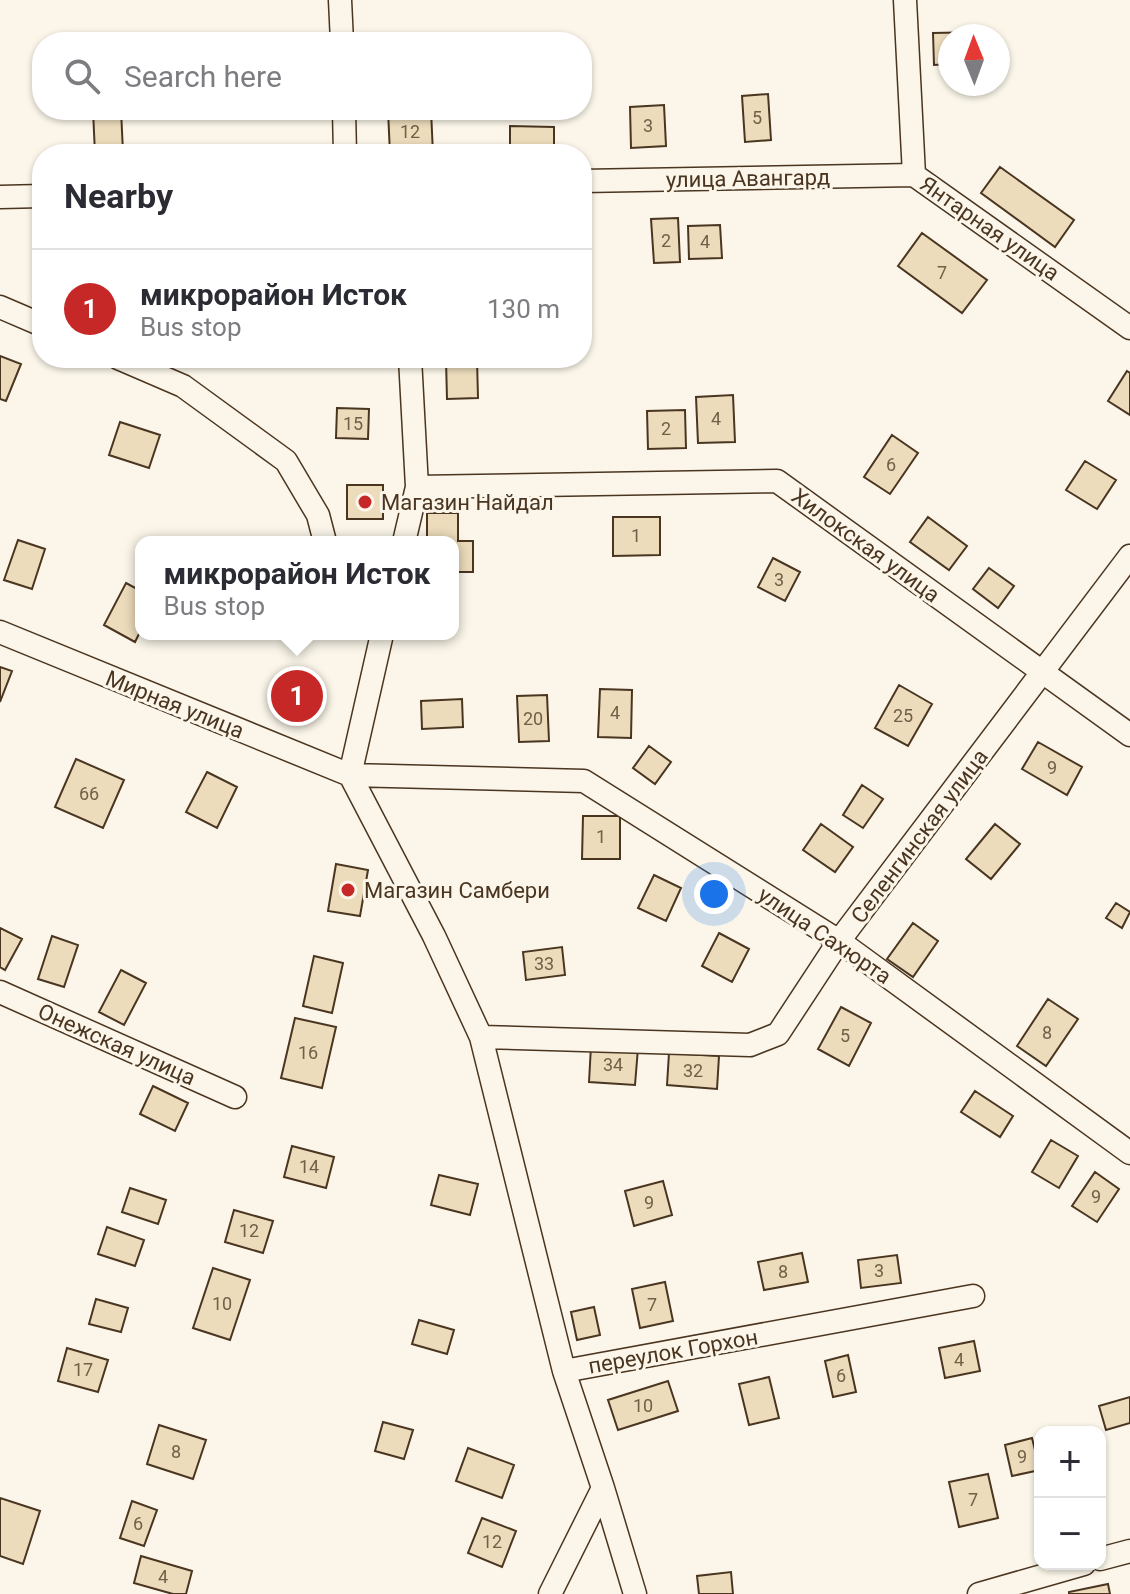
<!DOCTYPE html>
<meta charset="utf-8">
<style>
:root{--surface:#fff;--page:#f7f7f7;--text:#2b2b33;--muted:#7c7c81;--line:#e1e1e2;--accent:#c62828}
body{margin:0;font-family:Roboto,sans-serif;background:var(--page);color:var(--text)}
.controls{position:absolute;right:24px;bottom:24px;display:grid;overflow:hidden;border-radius:16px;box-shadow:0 2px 6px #0004}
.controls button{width:72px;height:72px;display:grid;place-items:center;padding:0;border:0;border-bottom:2px solid var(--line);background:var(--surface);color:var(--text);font:40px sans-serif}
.compass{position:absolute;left:938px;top:24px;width:72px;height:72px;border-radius:50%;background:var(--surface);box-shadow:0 2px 6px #0004;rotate:359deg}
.you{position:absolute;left:714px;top:894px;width:28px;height:28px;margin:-20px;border:6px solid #fff;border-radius:50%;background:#1a73e8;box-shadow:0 0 0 12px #1a73e833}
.badge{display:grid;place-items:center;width:52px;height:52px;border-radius:50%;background:var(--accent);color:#fff;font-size:26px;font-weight:700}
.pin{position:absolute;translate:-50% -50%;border:4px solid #fff;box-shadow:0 2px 8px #0006}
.popup{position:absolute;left:135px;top:536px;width:324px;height:104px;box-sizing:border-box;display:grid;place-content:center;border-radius:16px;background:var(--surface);filter:drop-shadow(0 2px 6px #0005);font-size:26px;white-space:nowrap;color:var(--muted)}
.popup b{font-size:30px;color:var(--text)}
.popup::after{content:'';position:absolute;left:50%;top:100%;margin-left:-16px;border:16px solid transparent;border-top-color:var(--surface)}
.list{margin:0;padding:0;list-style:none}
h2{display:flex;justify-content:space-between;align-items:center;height:104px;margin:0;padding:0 32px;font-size:34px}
h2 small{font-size:26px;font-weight:400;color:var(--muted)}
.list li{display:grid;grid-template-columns:52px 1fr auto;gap:24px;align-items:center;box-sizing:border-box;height:120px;padding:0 32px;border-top:2px solid var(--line)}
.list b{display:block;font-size:30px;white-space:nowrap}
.list p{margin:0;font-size:26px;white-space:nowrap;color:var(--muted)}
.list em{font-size:26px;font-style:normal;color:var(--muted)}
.icon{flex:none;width:44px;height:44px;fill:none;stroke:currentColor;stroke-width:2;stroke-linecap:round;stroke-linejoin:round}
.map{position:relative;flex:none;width:1130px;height:1594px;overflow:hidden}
.search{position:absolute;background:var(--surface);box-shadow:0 2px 6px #0004;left:32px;top:32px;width:560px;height:88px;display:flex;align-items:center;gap:20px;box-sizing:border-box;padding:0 28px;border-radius:32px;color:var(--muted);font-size:30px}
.panel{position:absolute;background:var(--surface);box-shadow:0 2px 6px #0004;left:32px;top:144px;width:560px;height:224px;border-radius:32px}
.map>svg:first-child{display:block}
.building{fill:#ecdcbc;stroke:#4a3520;stroke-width:2}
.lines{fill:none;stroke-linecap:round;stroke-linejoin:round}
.street-casing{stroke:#4a3520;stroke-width:25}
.street{stroke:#fbf6e9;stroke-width:22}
.poi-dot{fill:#c62828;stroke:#fbf6e9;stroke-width:3}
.labels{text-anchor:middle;stroke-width:6;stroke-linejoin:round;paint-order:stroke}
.number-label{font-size:18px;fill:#725f47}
.street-label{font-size:22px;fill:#4a3520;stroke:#fbf6e9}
.poi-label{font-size:22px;fill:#4a3520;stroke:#fbf6e9;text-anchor:start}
</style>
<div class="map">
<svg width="1130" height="1594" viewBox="0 0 1130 1594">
<rect width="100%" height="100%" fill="#fbf6e9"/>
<path class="building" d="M983 32V36H950V64L934 65 933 33Z
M768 94 771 140 745 142 742 96Z
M664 105 666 146 631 148 630 107Z
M93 110H121L123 152 95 154Z
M388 110H431L433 154H390Z
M510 126 554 127V152H510Z
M1000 167 1074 220 1055 247 981 193Z
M678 218 680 262 654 263 651 219Z
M720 225 722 258 689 259 688 226Z
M922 233 987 280 962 313 898 266Z
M0 356 21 364 6 401 0 399Z
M477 359 478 398 447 399 446 360Z
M1127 371 1130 373V415L1108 401Z
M733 395 735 442 698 443 696 397Z
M337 408 369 409 368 439 336 438Z
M685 410 686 448 648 449 647 411Z
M120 422 160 435 149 468 109 455Z
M892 435 918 453 890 494 864 477Z
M1085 461 1116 480 1097 509 1066 490Z
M347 485H383V519H347Z
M427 513H458V541H473V572H453V542H427Z
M613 517H660V555L613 556Z
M928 517 967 546 949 570 910 542Z
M18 540 45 549 32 589 4 580Z
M773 558 800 572 785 601 758 587Z
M989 568 1014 586 998 608 973 589Z
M126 583 141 591V630L135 642 104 625Z
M0 667 12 671 0 702Z
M899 685 932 704 908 746 875 728Z
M600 689 632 690 631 738 598 737Z
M547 695 549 741 519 742 517 696Z
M462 699 463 727 422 729 421 701Z
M1038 742 1082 767 1067 795 1022 769Z
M649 746 671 762 655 784 633 768Z
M76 759 124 780 103 828 55 807Z
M207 772 237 787 217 828 186 812Z
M862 785 883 799 863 828 843 815Z
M583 816H620V859H582Z
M821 824 853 847 835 872 803 850Z
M995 824 1020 844 991 879 966 859Z
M336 864 368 870 360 916 328 911Z
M654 875 681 888 666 921 638 908Z
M1116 903 1130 912 1122 928 1106 918Z
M913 923 938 941 913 977 887 959Z
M0 928 22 939 5 970 0 967Z
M719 933 749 949 732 982 702 966Z
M52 936 78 945 64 987 38 979Z
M562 947 565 975 526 980 523 952Z
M314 956 343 963 332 1013 303 1006Z
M121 970 146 983 124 1025 99 1012Z
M1048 999 1078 1019 1046 1066 1017 1046Z
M841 1007 871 1023 849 1066 818 1049Z
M295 1018 336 1027 322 1088 281 1078Z
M591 1046 638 1048 635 1085 589 1082Z
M669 1053 719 1056 717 1089 667 1085Z
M153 1086 188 1103 175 1131 140 1114Z
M975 1091 1013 1116 1000 1137 961 1112Z
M1051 1140 1078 1156 1059 1188 1032 1172Z
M292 1146 334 1157 326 1188 284 1177Z
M1095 1172 1119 1189 1097 1222 1072 1206Z
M439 1175 478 1184 470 1215 431 1205Z
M663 1181 672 1215 634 1226 625 1191Z
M130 1188 166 1200 158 1224 122 1212Z
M234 1210 273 1221 263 1253 225 1242Z
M107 1227 144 1240 135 1266 98 1254Z
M802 1253 808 1282 764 1290 758 1262Z
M897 1255 901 1283 861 1288 858 1260Z
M213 1268 250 1280 230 1340 193 1328Z
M665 1282 673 1321 640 1328 632 1289Z
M96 1299 128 1308 121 1332 89 1324Z
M594 1307 600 1335 577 1340 571 1312Z
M419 1320 454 1330 447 1354 412 1344Z
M974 1341 980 1371 945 1378 939 1348Z
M67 1348 108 1360 98 1392 58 1381Z
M848 1355 856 1392 833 1397 825 1361Z
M769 1377 779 1418 749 1425 739 1384Z
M668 1381 678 1411 618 1430 608 1400Z
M1130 1397V1423L1106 1430 1099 1406Z
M383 1422 413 1430 404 1459 375 1451Z
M159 1425 206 1440 193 1479 147 1464Z
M1032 1438 1040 1470 1012 1476 1005 1445Z
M468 1448 514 1465 502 1498 456 1481Z
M988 1474 998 1518 959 1527 949 1482Z
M0 1498 40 1511 23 1564 0 1556Z
M132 1501 157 1510 144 1546 120 1538Z
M482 1518 516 1531 502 1567 468 1553Z
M141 1556 192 1571 186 1594H173L134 1583Z
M731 1572 733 1594H699L697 1576Z
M1108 1584 1110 1594H1069V1592Z"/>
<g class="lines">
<defs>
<path id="street" d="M340 0 342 42
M905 0 914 175 1130 328
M344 110 345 154
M582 181 914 175
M0 197 42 196
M0 307 42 325
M118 358 183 386 286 461 318 515 325 542
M417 487 777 481 1130 735
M404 542 417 487 410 358
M0 632 350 775 584 781 839 941 1130 1153
M350 775 434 936 481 1037 564 1371
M350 775 382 634
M0 992 235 1097
M481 1037 750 1045 778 1034 839 941 1130 556
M603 1488 635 1594
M1100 1559 1130 1551
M550 1594 603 1488 564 1371 973 1296
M979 1594 1084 1564"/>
</defs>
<use href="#street" class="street-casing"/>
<use href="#street" class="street"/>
</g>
<g class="poi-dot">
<circle cx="365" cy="502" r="8"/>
<circle cx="348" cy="890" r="8"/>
</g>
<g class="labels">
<g class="number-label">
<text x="757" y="124">5</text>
<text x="648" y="132">3</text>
<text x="410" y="138">12</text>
<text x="666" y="247">2</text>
<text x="705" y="248">4</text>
<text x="942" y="279">7</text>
<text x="716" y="425">4</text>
<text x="353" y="430">15</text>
<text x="666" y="435">2</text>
<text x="891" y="471">6</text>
<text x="636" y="542">1</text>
<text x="779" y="586">3</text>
<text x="615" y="719">4</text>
<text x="903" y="722">25</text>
<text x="533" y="725">20</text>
<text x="1052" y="774">9</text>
<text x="89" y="800">66</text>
<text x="601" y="843">1</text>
<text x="544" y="970">33</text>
<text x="1047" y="1039">8</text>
<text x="845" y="1042">5</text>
<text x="308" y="1059">16</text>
<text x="613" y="1071">34</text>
<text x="693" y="1077">32</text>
<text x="309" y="1173">14</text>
<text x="1096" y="1203">9</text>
<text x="649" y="1209">9</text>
<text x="249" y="1237">12</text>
<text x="879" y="1277">3</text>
<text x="783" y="1278">8</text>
<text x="222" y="1310">10</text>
<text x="652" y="1311">7</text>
<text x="959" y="1366">4</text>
<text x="83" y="1376">17</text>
<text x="841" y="1382">6</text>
<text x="643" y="1412">10</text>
<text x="176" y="1458">8</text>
<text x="1022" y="1463">9</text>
<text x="973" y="1506">7</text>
<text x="138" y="1530">6</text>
<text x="492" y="1548">12</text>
<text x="163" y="1583">4</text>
</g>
<g class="street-label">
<text transform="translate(748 178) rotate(-1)" y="8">улица Авангард</text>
<text transform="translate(990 228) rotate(35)" y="8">Янтарная улица</text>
<text transform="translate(866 545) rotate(36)" y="8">Хилокская улица</text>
<text transform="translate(175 704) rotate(22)" y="8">Мирная улица</text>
<text transform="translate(919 836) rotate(-53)" y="8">Селенгинская улица</text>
<text transform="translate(825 935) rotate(34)" y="8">улица Сахюрта</text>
<text transform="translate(117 1044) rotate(24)" y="8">Онежская улица</text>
<text transform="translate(673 1351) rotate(-10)" y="8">переулок Горхон</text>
</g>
<g class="poi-label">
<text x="381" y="510">Магазин Найдал</text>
<text x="364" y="898">Магазин Самбери</text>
</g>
</g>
</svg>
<div class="controls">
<button>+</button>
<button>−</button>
</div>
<svg class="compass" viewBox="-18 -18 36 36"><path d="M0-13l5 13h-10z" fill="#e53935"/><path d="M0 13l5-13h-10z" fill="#7c7c81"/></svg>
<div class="you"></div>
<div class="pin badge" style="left:297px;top:696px">1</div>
<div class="popup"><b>микрорайон Исток</b>Bus stop</div>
<div class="search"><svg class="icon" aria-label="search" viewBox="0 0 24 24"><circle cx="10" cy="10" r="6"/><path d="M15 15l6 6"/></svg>Search here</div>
<section class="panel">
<h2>Nearby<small></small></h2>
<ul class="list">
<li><span class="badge">1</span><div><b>микрорайон Исток</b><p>Bus stop</p></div><em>130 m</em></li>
</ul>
</section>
</div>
